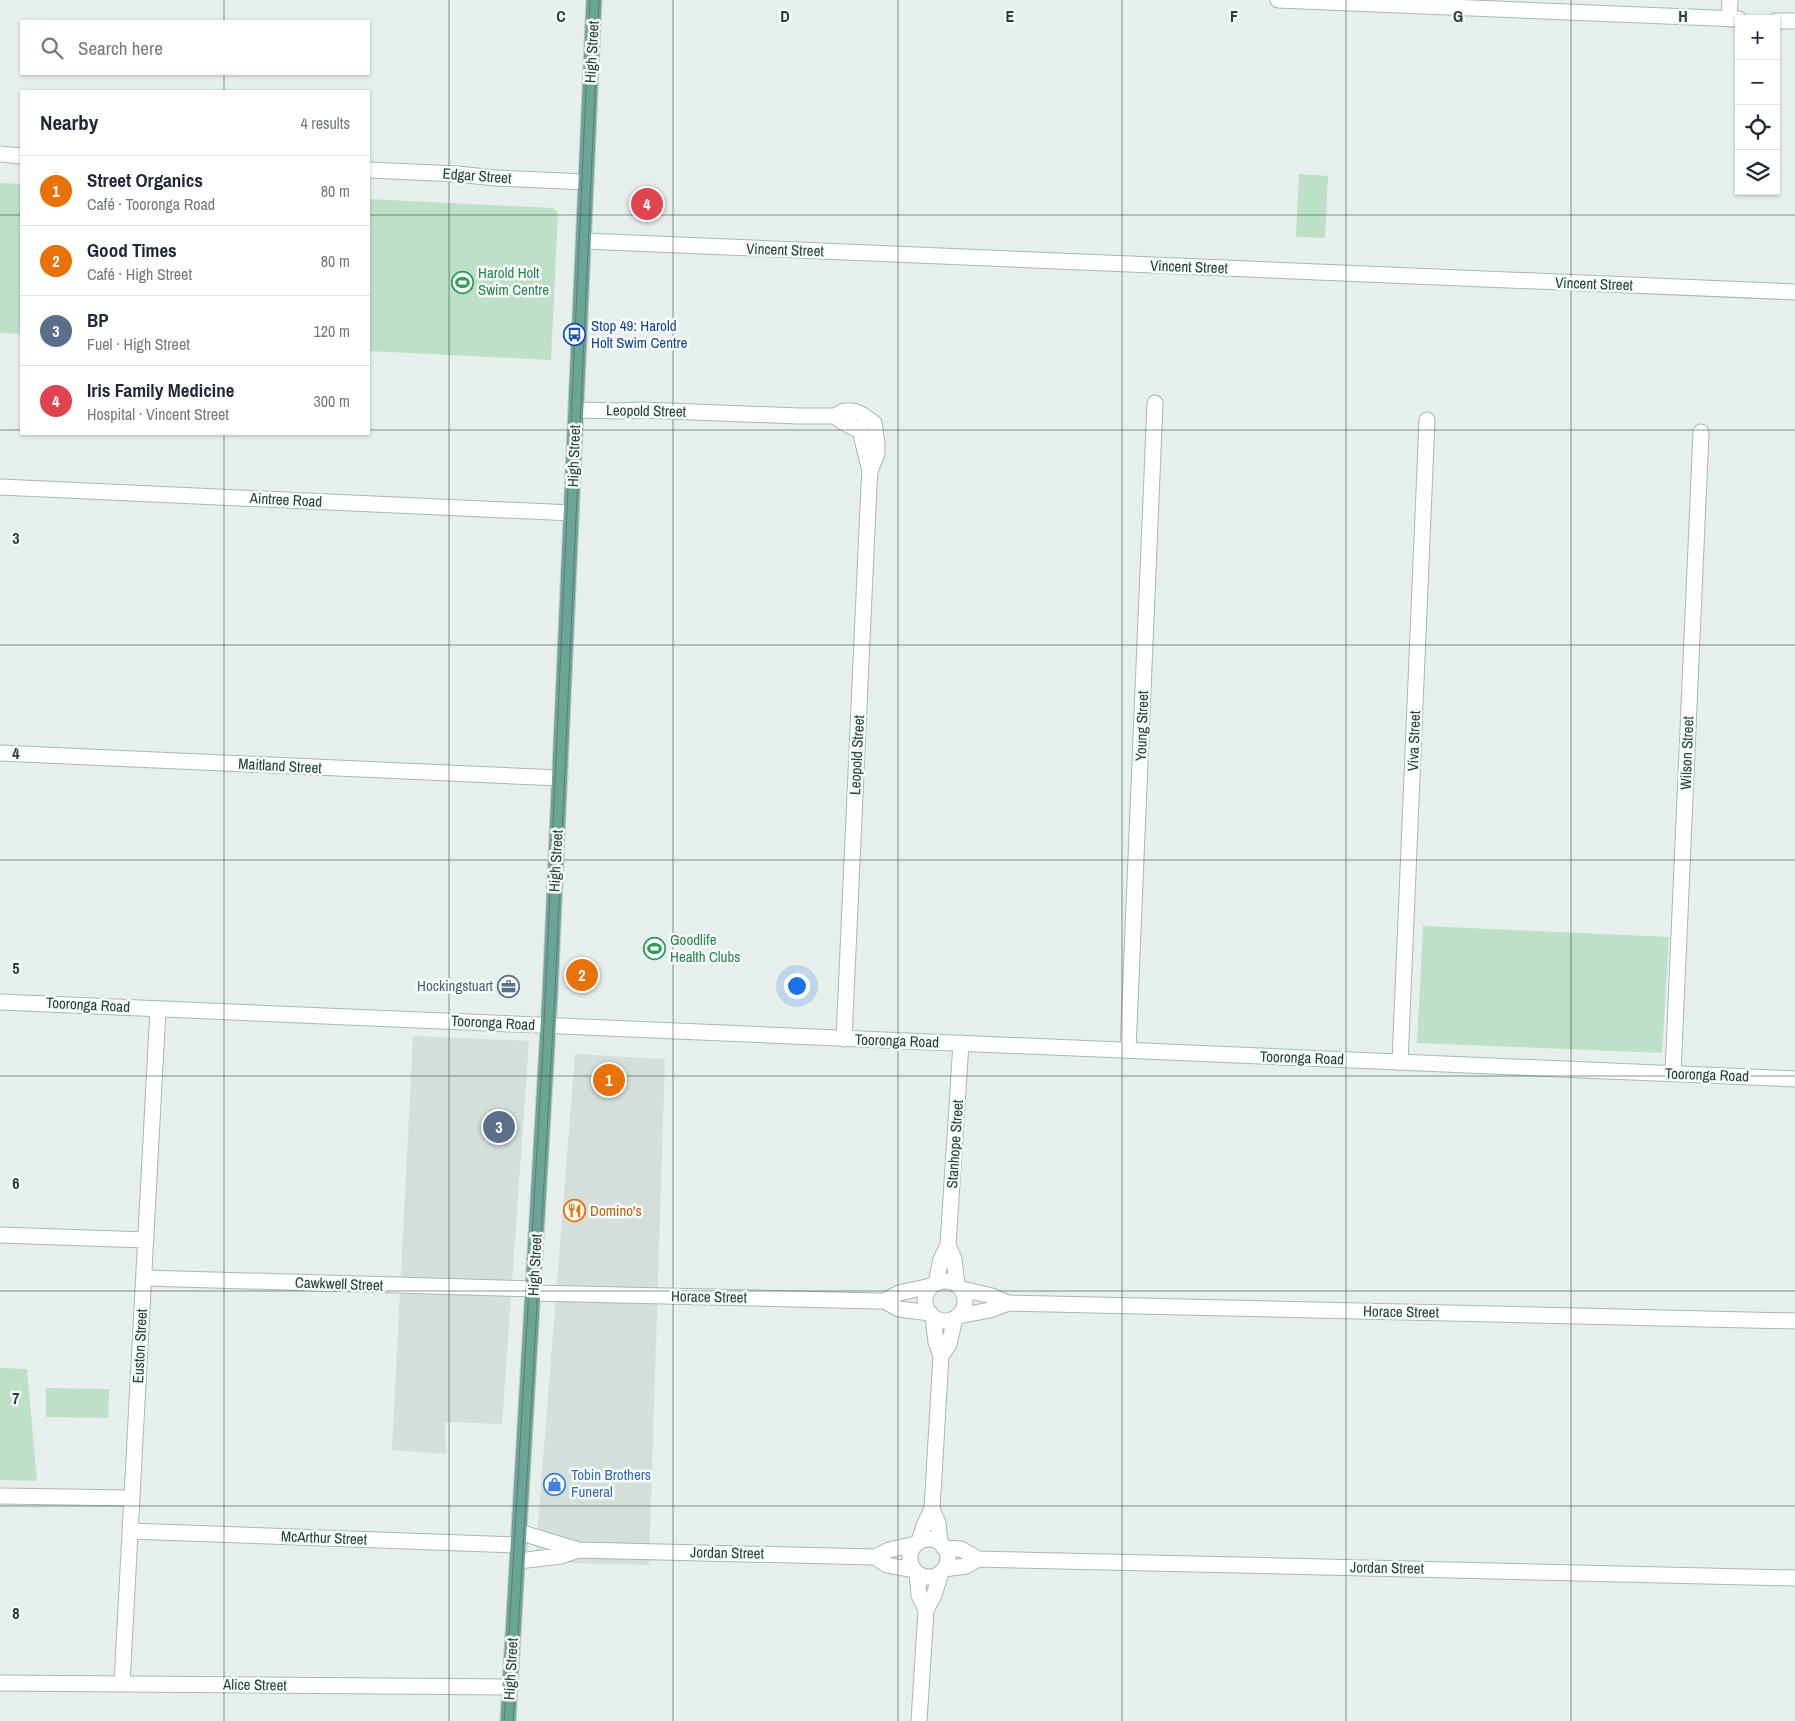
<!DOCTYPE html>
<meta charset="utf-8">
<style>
:root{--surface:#fff;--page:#f6f6f7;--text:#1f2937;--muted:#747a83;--line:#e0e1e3;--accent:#ea580c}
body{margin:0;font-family:"Archivo Narrow",sans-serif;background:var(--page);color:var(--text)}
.controls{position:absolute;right:15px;top:15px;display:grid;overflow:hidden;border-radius:0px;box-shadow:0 1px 4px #0004}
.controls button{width:45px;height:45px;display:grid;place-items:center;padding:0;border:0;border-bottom:1px solid var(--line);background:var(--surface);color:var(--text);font:25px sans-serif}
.you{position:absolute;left:796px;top:985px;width:18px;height:18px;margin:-12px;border:4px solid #fff;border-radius:50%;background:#1a73e8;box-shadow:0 0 0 8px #1a73e833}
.badge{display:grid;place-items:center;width:32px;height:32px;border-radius:50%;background:var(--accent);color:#fff;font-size:16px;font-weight:700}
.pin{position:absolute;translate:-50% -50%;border:2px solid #fff;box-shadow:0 1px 5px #0006}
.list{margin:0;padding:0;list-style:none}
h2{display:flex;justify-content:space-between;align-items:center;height:65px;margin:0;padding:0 20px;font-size:21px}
h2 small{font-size:16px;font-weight:400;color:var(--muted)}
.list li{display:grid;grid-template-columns:32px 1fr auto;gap:15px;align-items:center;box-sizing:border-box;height:70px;padding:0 20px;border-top:1px solid var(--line)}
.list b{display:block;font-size:19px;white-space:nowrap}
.list p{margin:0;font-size:16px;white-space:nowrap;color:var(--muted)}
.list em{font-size:16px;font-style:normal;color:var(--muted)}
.icon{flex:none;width:28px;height:28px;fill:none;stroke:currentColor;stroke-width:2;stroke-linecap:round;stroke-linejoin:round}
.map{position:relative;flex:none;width:1795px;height:1721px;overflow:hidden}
.search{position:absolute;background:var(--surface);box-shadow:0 1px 4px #0004;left:20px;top:20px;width:350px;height:55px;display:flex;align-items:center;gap:12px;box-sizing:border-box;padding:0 18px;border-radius:0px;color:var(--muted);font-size:19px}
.panel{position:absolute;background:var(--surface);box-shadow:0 1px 4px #0004;left:20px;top:90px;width:350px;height:345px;border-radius:0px}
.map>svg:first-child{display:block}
.built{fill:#d4dfda}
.green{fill:#bfe0c8}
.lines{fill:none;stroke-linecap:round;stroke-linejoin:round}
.minor-casing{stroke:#a8b8b2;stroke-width:17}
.secondary-casing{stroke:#a4bbb3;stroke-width:17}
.primary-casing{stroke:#c2cac8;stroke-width:17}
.minor{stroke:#fff;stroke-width:15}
.secondary{stroke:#fff;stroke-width:15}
.primary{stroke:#6aa596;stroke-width:15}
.tram{stroke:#5f7d75;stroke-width:1}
.grid{fill:none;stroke:#24423a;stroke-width:1;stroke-opacity:0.55}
.labels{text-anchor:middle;stroke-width:5;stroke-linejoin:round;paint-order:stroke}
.street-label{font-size:15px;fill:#24423a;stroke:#f7fbf9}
.leisure-label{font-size:15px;fill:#27864d;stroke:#f7fbf9;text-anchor:start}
.transit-label{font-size:15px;fill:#164399;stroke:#f7fbf9;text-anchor:start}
.service-label{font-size:15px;fill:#4e5e75;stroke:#f7fbf9;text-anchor:end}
.food-label{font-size:15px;fill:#c56008;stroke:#f7fbf9;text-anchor:start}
.shop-label{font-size:15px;fill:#366cbe;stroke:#f7fbf9;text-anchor:start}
.grid-label{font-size:16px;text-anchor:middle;font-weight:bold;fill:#24423a;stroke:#f7fbf9;stroke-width:5;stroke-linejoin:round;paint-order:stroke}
</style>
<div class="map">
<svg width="1795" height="1721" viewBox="0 0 1795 1721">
<rect width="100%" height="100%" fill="#e6efeb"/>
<path class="built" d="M413 1036 529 1041 502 1424 445 1422 446 1454 392 1450Z
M575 1054 665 1059 649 1565 535 1562Z"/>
<path class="green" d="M1299 174 1328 176 1325 238 1296 237Z
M0 183 21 184V334L0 333Z
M369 199 553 208 558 213 551 360 369 351Z
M1423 926 1669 937 1662 1053 1417 1043Z
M0 1368 27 1369 37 1481 0 1480Z
M46 1388 109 1389 108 1418 46 1417Z"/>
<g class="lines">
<defs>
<path id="minor" d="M1278 0 1739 19
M1729 19 1730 0
M1776 21H1795
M0 154 21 156
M369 170 457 174 496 178 586 182
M584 241 1795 292
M576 410 620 411 643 410 798 416H835L844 411H853L861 414 874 423 877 444V454L870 471 869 485 844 1039
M835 416 843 422 860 431 870 471
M0 487 572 513
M0 753 560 778
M1128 1050 1155 403
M1400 1062 1427 420
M1673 1073 1701 432
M0 1235 146 1240
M948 1245 954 1259 957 1284
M144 1278 534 1289
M925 1301a20 20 0 1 1 40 0a20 20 0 1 1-40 0Z
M936 1283 941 1259 948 1245 961 1043
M962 1289 992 1296 1008 1303
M533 1293 877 1301H884L899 1309 930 1313
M884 1301 899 1293 931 1286
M958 1316 990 1310 1008 1303 1795 1321
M941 1356 949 1344 955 1318
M0 1496 132 1498
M932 1509 938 1523 940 1543
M130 1531 519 1545
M519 1532 578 1550 875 1557 889 1550 916 1544
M910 1558a19 19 0 1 1 38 0a19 19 0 1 1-38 0Z
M919 1541 925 1523 932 1509 941 1356 936 1342 933 1317
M944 1548 961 1549 978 1559 1795 1578
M875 1557 887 1565 914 1570
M518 1561 561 1556 578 1550
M944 1569 966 1566 978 1559
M917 1573 919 1595 926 1610
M0 1683 510 1687
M122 1683 158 1009
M919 1721 926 1610 934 1595 941 1572"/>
<path id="secondary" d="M0 1002 1795 1079"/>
<path id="primary" d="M508 1721 550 994 594 0"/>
</defs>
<use href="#minor" class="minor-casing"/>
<use href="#secondary" class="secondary-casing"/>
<use href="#primary" class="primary-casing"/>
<use href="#minor" class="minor"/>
<use href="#secondary" class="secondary"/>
<use href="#primary" class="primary"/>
<path class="tram" d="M504 1721 543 1047 590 0
M513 1721 555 992 599 0"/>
</g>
<path class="grid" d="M224 0V21M449 0V1721M673 0V1721M898 0V1721M1122 0V1721M1346 0V1721M1571 0V1721M224 74V91M0 215H21M369 215H1795M0 430H21M369 430H1795M224 434V1721M0 645H1795M0 860H1795M0 1076H1795M0 1291H1795M0 1506H1795"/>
<defs>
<symbol id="stadium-ring" viewBox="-11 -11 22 22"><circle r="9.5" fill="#f7fbf9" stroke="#2e9e5b" stroke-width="1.5"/><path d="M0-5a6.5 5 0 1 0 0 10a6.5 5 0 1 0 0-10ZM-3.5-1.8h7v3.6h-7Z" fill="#2e9e5b"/></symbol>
<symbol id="bus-ring" viewBox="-11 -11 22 22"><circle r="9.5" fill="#f7fbf9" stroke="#1a4fb4" stroke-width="1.5"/><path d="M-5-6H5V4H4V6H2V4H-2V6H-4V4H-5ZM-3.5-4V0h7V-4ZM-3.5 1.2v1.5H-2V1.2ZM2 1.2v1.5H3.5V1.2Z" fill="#1a4fb4"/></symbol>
<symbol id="office-ring" viewBox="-11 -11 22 22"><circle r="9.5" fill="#f7fbf9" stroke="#5c6f8a" stroke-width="1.5"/><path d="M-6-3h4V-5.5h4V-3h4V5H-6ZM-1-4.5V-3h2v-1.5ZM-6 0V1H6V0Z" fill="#5c6f8a"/></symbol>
<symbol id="restaurant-ring" viewBox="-11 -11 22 22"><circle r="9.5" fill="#f7fbf9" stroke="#e8710a" stroke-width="1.5"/><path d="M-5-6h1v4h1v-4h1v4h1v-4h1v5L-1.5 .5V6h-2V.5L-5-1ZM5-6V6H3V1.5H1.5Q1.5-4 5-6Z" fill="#e8710a"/></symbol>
<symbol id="shop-ring" viewBox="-11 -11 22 22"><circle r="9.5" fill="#f7fbf9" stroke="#3f7fe0" stroke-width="1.5"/><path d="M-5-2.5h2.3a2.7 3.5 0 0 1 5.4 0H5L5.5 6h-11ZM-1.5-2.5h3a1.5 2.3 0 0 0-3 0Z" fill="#3f7fe0"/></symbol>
</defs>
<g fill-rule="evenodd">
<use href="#stadium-ring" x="450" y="270" width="25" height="25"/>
<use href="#bus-ring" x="562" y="322" width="25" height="25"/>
<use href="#stadium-ring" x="642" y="936" width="25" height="25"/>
<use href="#office-ring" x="496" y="974" width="25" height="25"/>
<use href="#restaurant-ring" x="562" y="1198" width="25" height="25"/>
<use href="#shop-ring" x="542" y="1472" width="25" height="25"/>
</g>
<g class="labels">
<g class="street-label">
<text transform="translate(592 52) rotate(-87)" y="5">High Street</text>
<text transform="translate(477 176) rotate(4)" y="5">Edgar Street</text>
<text transform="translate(785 250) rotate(2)" y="5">Vincent Street</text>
<text transform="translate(1189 267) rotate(2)" y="5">Vincent Street</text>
<text transform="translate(1594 284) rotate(2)" y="5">Vincent Street</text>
<text transform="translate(646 411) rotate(1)" y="5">Leopold Street</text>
<text transform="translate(574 456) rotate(-88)" y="5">High Street</text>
<text transform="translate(286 500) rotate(3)" y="5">Aintree Road</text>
<text transform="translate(1142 726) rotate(-88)" y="5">Young Street</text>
<text transform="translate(1414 741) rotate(-88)" y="5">Viva Street</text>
<text transform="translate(1687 753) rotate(-88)" y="5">Wilson Street</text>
<text transform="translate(857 755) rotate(-87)" y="5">Leopold Street</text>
<text transform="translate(280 766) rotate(3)" y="5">Maitland Street</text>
<text transform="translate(556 861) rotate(-87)" y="5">High Street</text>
<text transform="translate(88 1005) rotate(3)" y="5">Tooronga Road</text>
<text transform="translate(493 1023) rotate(3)" y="5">Tooronga Road</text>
<text transform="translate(897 1041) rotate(2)" y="5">Tooronga Road</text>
<text transform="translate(1302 1058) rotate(2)" y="5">Tooronga Road</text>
<text transform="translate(1707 1075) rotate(2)" y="5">Tooronga Road</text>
<text transform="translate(955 1144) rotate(-86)" y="5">Stanhope Street</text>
<text transform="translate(535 1265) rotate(-87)" y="5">High Street</text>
<text transform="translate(339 1284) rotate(2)" y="5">Cawkwell Street</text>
<text transform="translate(709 1297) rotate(1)" y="5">Horace Street</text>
<text transform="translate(1401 1312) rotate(1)" y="5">Horace Street</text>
<text transform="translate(140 1346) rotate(-87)" y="5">Euston Street</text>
<text transform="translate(324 1538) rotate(2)" y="5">McArthur Street</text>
<text transform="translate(727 1553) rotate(1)" y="5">Jordan Street</text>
<text transform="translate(1387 1568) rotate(1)" y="5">Jordan Street</text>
<text transform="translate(511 1669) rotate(-87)" y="5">High Street</text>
<text transform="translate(255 1685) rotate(1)" y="5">Alice Street</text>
</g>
<g class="leisure-label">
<text x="478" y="278">Harold Holt<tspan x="478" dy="17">Swim Centre</tspan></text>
<text x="670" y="945">Goodlife<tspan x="670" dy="17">Health Clubs</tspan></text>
</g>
<g class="transit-label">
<text x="591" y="331">Stop 49: Harold<tspan x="591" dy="17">Holt Swim Centre</tspan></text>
</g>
<g class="service-label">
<text x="493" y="991">Hockingstuart</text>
</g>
<g class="food-label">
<text x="590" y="1216">Domino's</text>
</g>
<g class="shop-label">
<text x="571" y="1480">Tobin Brothers<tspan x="571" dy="17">Funeral</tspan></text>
</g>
</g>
<g class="grid-label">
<text x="561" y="22">C</text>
<text x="785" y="22">D</text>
<text x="1010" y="22">E</text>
<text x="1234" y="22">F</text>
<text x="1458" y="22">G</text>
<text x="1683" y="22">H</text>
<text x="16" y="544">3</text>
<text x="16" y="759">4</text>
<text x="16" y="974">5</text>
<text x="16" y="1189">6</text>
<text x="16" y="1404">7</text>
<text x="16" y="1619">8</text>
</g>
</svg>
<div class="controls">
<button>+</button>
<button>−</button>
<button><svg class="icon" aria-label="locate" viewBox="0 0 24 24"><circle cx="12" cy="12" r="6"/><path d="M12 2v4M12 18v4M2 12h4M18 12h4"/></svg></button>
<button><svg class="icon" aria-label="layers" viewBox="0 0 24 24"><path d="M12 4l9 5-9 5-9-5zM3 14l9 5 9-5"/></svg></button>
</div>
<div class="you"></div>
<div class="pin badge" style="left:609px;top:1080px;background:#e8710a">1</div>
<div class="pin badge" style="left:582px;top:975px;background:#e8710a">2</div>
<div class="pin badge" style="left:499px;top:1127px;background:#5c6f8a">3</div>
<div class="pin badge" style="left:647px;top:204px;background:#e0444e">4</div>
<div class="search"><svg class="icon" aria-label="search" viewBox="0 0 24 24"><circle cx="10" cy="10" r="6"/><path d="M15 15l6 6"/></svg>Search here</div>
<section class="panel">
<h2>Nearby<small>4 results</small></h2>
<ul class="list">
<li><span class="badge" style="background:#e8710a">1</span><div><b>Street Organics</b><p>Café · Tooronga Road</p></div><em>80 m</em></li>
<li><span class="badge" style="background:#e8710a">2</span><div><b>Good Times</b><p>Café · High Street</p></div><em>80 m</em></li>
<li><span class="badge" style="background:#5c6f8a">3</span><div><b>BP</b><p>Fuel · High Street</p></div><em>120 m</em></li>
<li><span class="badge" style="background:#e0444e">4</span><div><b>Iris Family Medicine</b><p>Hospital · Vincent Street</p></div><em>300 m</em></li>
</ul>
</section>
</div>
